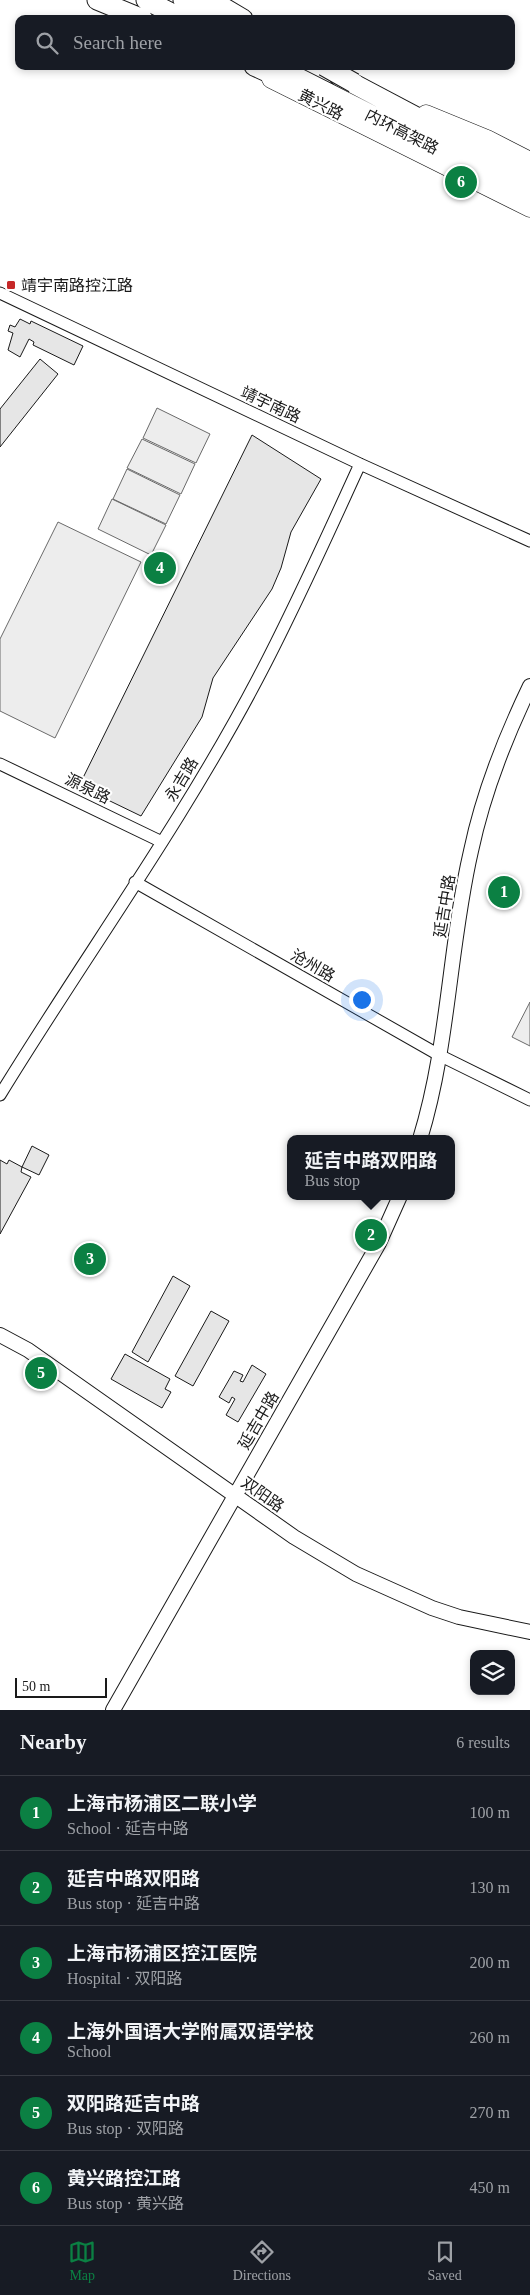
<!DOCTYPE html>
<meta charset="utf-8">
<style>
:root{--surface:#171b24;--page:#20242c;--text:#f1f3f6;--muted:#9ea1a6;--line:#363941;--accent:#0b8043}
body{margin:0;font-family:"Times New Roman","Noto Sans SC",serif;background:var(--page);color:var(--text)}
.controls{position:absolute;right:15px;bottom:15px;display:grid;overflow:hidden;border-radius:10px;box-shadow:0 2px 8px #0003}
.controls button{width:45px;height:45px;display:grid;place-items:center;padding:0;border:0;border-bottom:1px solid var(--line);background:var(--surface);color:var(--text);font:25px sans-serif}
.scale{position:absolute;left:15px;bottom:12px;width:92px;box-sizing:border-box;padding-left:5px;border:2px solid #1a1a1a;border-top:0;font-size:14px;line-height:18px;white-space:nowrap;color:#1a1a1a;-webkit-text-stroke:4px #fff;paint-order:stroke}
.you{position:absolute;left:361px;top:999px;width:18px;height:18px;margin:-12px;border:4px solid #fff;border-radius:50%;background:#1a73e8;box-shadow:0 0 0 8px #1a73e833}
.badge{display:grid;place-items:center;width:32px;height:32px;border-radius:50%;background:var(--accent);color:#fff;font-size:16px;font-weight:700}
.pin{position:absolute;translate:-50% -50%;border:2px solid #fff;box-shadow:0 1px 5px #0006}
.popup{position:absolute;left:287px;top:1135px;width:168px;height:65px;box-sizing:border-box;display:grid;place-content:center;border-radius:10px;background:var(--surface);filter:drop-shadow(0 1px 4px #0005);font-size:16px;white-space:nowrap;color:var(--muted)}
.popup b{font-size:19px;color:var(--text)}
.popup::after{content:'';position:absolute;left:50%;top:100%;margin-left:-10px;border:10px solid transparent;border-top-color:var(--surface)}
.list{margin:0;padding:0;list-style:none}
h2{display:flex;justify-content:space-between;align-items:center;height:65px;margin:0;padding:0 20px;font-size:21px}
h2 small{font-size:16px;font-weight:400;color:var(--muted)}
.list li{display:grid;grid-template-columns:32px 1fr auto;gap:15px;align-items:center;box-sizing:border-box;height:75px;padding:0 20px;border-top:1px solid var(--line)}
.list b{display:block;font-size:19px;white-space:nowrap}
.list p{margin:0;font-size:16px;white-space:nowrap;color:var(--muted)}
.list em{font-size:16px;font-style:normal;color:var(--muted)}
.icon{flex:none;width:28px;height:28px;fill:none;stroke:currentColor;stroke-width:2;stroke-linecap:round;stroke-linejoin:round}
.map{position:relative;flex:none;width:530px;height:1710px;overflow:hidden}
.search{position:absolute;background:var(--surface);box-shadow:0 2px 8px #0003;left:15px;right:15px;top:15px;height:55px;display:flex;align-items:center;gap:12px;box-sizing:border-box;padding:0 18px;border-radius:10px;color:var(--muted);font-size:19px}
.sheet{height:515px;background:var(--surface)}
nav{display:flex;justify-content:space-around;align-items:center;box-sizing:border-box;height:70px;border-top:1px solid var(--line);background:var(--surface);font-size:14px;color:var(--muted)}
nav a{display:grid;justify-items:center;gap:2px}
nav .on{color:var(--accent)}
.map>svg:first-child{display:block}
.green{fill:#ededed;stroke:#6a6a6a}
.building{fill:#e6e6e6;stroke:#1a1a1a}
.lines{fill:none;stroke-linecap:round;stroke-linejoin:round}
.minor-casing{stroke:#1a1a1a;stroke-width:13}
.tertiary-casing{stroke:#1a1a1a;stroke-width:16}
.primary-casing{stroke:#1a1a1a;stroke-width:19}
.trunk-casing{stroke:#1a1a1a;stroke-width:21}
.minor{stroke:#fff;stroke-width:11}
.tertiary{stroke:#fff;stroke-width:14}
.primary{stroke:#fff;stroke-width:18}
.trunk{stroke:#fff;stroke-width:19}
.trunk-bridge-casing{stroke:#1a1a1a;stroke-width:21;stroke-linecap:butt}
.trunk-bridge{stroke:#fff;stroke-width:19}
.poi-dot{fill:#c62828;stroke:#fff;stroke-width:2}
.labels{text-anchor:middle;stroke-width:4;stroke-linejoin:round;paint-order:stroke}
.street-label{font-size:16px;fill:#1a1a1a;stroke:#fff}
.poi-label{font-size:16px;fill:#1a1a1a;stroke:#fff;text-anchor:start}
</style>
<div class="map">
<svg width="530" height="1710" viewBox="0 0 530 1710">
<rect width="100%" height="100%" fill="#fff"/>
<path class="green" d="M157 408 210 434 196 463 143 438Z
M142 439 195 464 181 494 127 468Z
M127 469 180 495 166 524 113 499Z
M112 499 166 525 151 555 98 529Z
M58 522 141 562 55 738 0 711V639Z
M530 1002V1046L512 1037Z"/>
<path class="building" d="M20 319 30 324 31 321 83 346 74 365 33 345 34 342 29 339 20 357 8 350 13 333 8 331 10 325 15 327Z
M40 359 58 374 0 447V409Z
M252 435 321 479 291 532 281 568 272 589 213 678 202 717 141 816 79 786Z
M32 1146 49 1155 39 1175 22 1167Z
M0 1160 7 1164 9 1160 22 1167 21 1172 31 1177 0 1234Z
M173 1276 190 1286 148 1362 132 1352Z
M211 1311 229 1321 193 1386 175 1376Z
M125 1354 170 1379 165 1389 171 1392 162 1408 111 1379Z
M252 1365 266 1374 238 1422 226 1415 235 1399 232 1397 229 1403 219 1397 234 1371 243 1375 240 1381 243 1382Z"/>
<g class="lines">
<defs>
<path id="minor" d="M0 293 360 464 530 541
M0 764 162 842
M135 882 439 1055 530 1100
M0 1095C85 956 182 823 258 678 295 608 327 536 360 464"/>
<path id="tertiary" d="M420 1139C449 1045 449 946 471 851 483 794 505 738 530 686
M0 1335 28 1350 294 1537 356 1574 432 1608 459 1617 530 1632
M113 1710 379 1243 400 1196"/>
<path id="primary" d="M271 79 530 208
M426 114 487 139 530 161"/>
<path id="trunk" d="M97 0 143 19
M146 0 183 19
M183 0 219 19
M211 0 243 19
M254 66 287 81
M275 66 530 195
M339 76 530 177"/>
</defs>
<use href="#minor" class="minor-casing"/>
<use href="#tertiary" class="tertiary-casing"/>
<use href="#primary" class="primary-casing"/>
<use href="#trunk" class="trunk-casing"/>
<use href="#minor" class="minor"/>
<use href="#tertiary" class="tertiary"/>
<use href="#primary" class="primary"/>
<use href="#trunk" class="trunk"/>
<defs>
<path id="trunk-bridge" d="M324 66 354 83"/>
</defs>
<use href="#trunk-bridge" class="trunk-bridge-casing"/>
<use href="#trunk-bridge" class="trunk-bridge"/>
</g>
<rect class="poi-dot" x="6" y="280" width="10" height="10" rx="2.5"/>
<g class="labels">
<g class="street-label">
<text transform="translate(321 104) rotate(27)" y="6">黄兴路</text>
<text transform="translate(402 131) rotate(27)" y="6">内环高架路</text>
<text transform="translate(271 404) rotate(25)" y="6">靖宇南路</text>
<text transform="translate(181 779) rotate(-59)" y="6">永吉路</text>
<text transform="translate(88 788) rotate(26)" y="6">源泉路</text>
<text transform="translate(444 906) rotate(-81)" y="6">延吉中路</text>
<text transform="translate(313 965) rotate(30)" y="6">沧州路</text>
<text transform="translate(258 1420) rotate(-60)" y="6">延吉中路</text>
<text transform="translate(263 1494) rotate(35)" y="6">双阳路</text>
</g>
<g class="poi-label">
<text x="21" y="291">靖宇南路控江路</text>
</g>
</g>
</svg>
<div class="controls">
<button><svg class="icon" aria-label="layers" viewBox="0 0 24 24"><path d="M12 4l9 5-9 5-9-5zM3 14l9 5 9-5"/></svg></button>
</div>
<div class="scale">50 m</div>
<div class="you"></div>
<div class="pin badge" style="left:504px;top:892px">1</div>
<div class="pin badge" style="left:371px;top:1235px">2</div>
<div class="popup"><b>延吉中路双阳路</b>Bus stop</div>
<div class="pin badge" style="left:90px;top:1259px">3</div>
<div class="pin badge" style="left:160px;top:568px">4</div>
<div class="pin badge" style="left:41px;top:1373px">5</div>
<div class="pin badge" style="left:461px;top:182px">6</div>
<div class="search"><svg class="icon" aria-label="search" viewBox="0 0 24 24"><circle cx="10" cy="10" r="6"/><path d="M15 15l6 6"/></svg>Search here</div>
</div>
<section class="sheet">
<h2>Nearby<small>6 results</small></h2>
<ul class="list">
<li><span class="badge">1</span><div><b>上海市杨浦区二联小学</b><p>School · 延吉中路</p></div><em>100 m</em></li>
<li><span class="badge">2</span><div><b>延吉中路双阳路</b><p>Bus stop · 延吉中路</p></div><em>130 m</em></li>
<li><span class="badge">3</span><div><b>上海市杨浦区控江医院</b><p>Hospital · 双阳路</p></div><em>200 m</em></li>
<li><span class="badge">4</span><div><b>上海外国语大学附属双语学校</b><p>School</p></div><em>260 m</em></li>
<li><span class="badge">5</span><div><b>双阳路延吉中路</b><p>Bus stop · 双阳路</p></div><em>270 m</em></li>
<li><span class="badge">6</span><div><b>黄兴路控江路</b><p>Bus stop · 黄兴路</p></div><em>450 m</em></li>
</ul>
</section>
<nav>
<a class="on"><svg class="icon" aria-label="map" viewBox="0 0 24 24"><path d="M3 6l6-2 6 2 6-2v14l-6 2-6-2-6 2zM9 4v14M15 6v14"/></svg>Map</a>
<a><svg class="icon" aria-label="directions" viewBox="0 0 24 24"><path d="M12 3l9 9-9 9-9-9zM9 14v-3h6M13 9l2 2-2 2"/></svg>Directions</a>
<a><svg class="icon" aria-label="saved" viewBox="0 0 24 24"><path d="M7 4h10v16l-5-4-5 4z"/></svg>Saved</a>
</nav>
